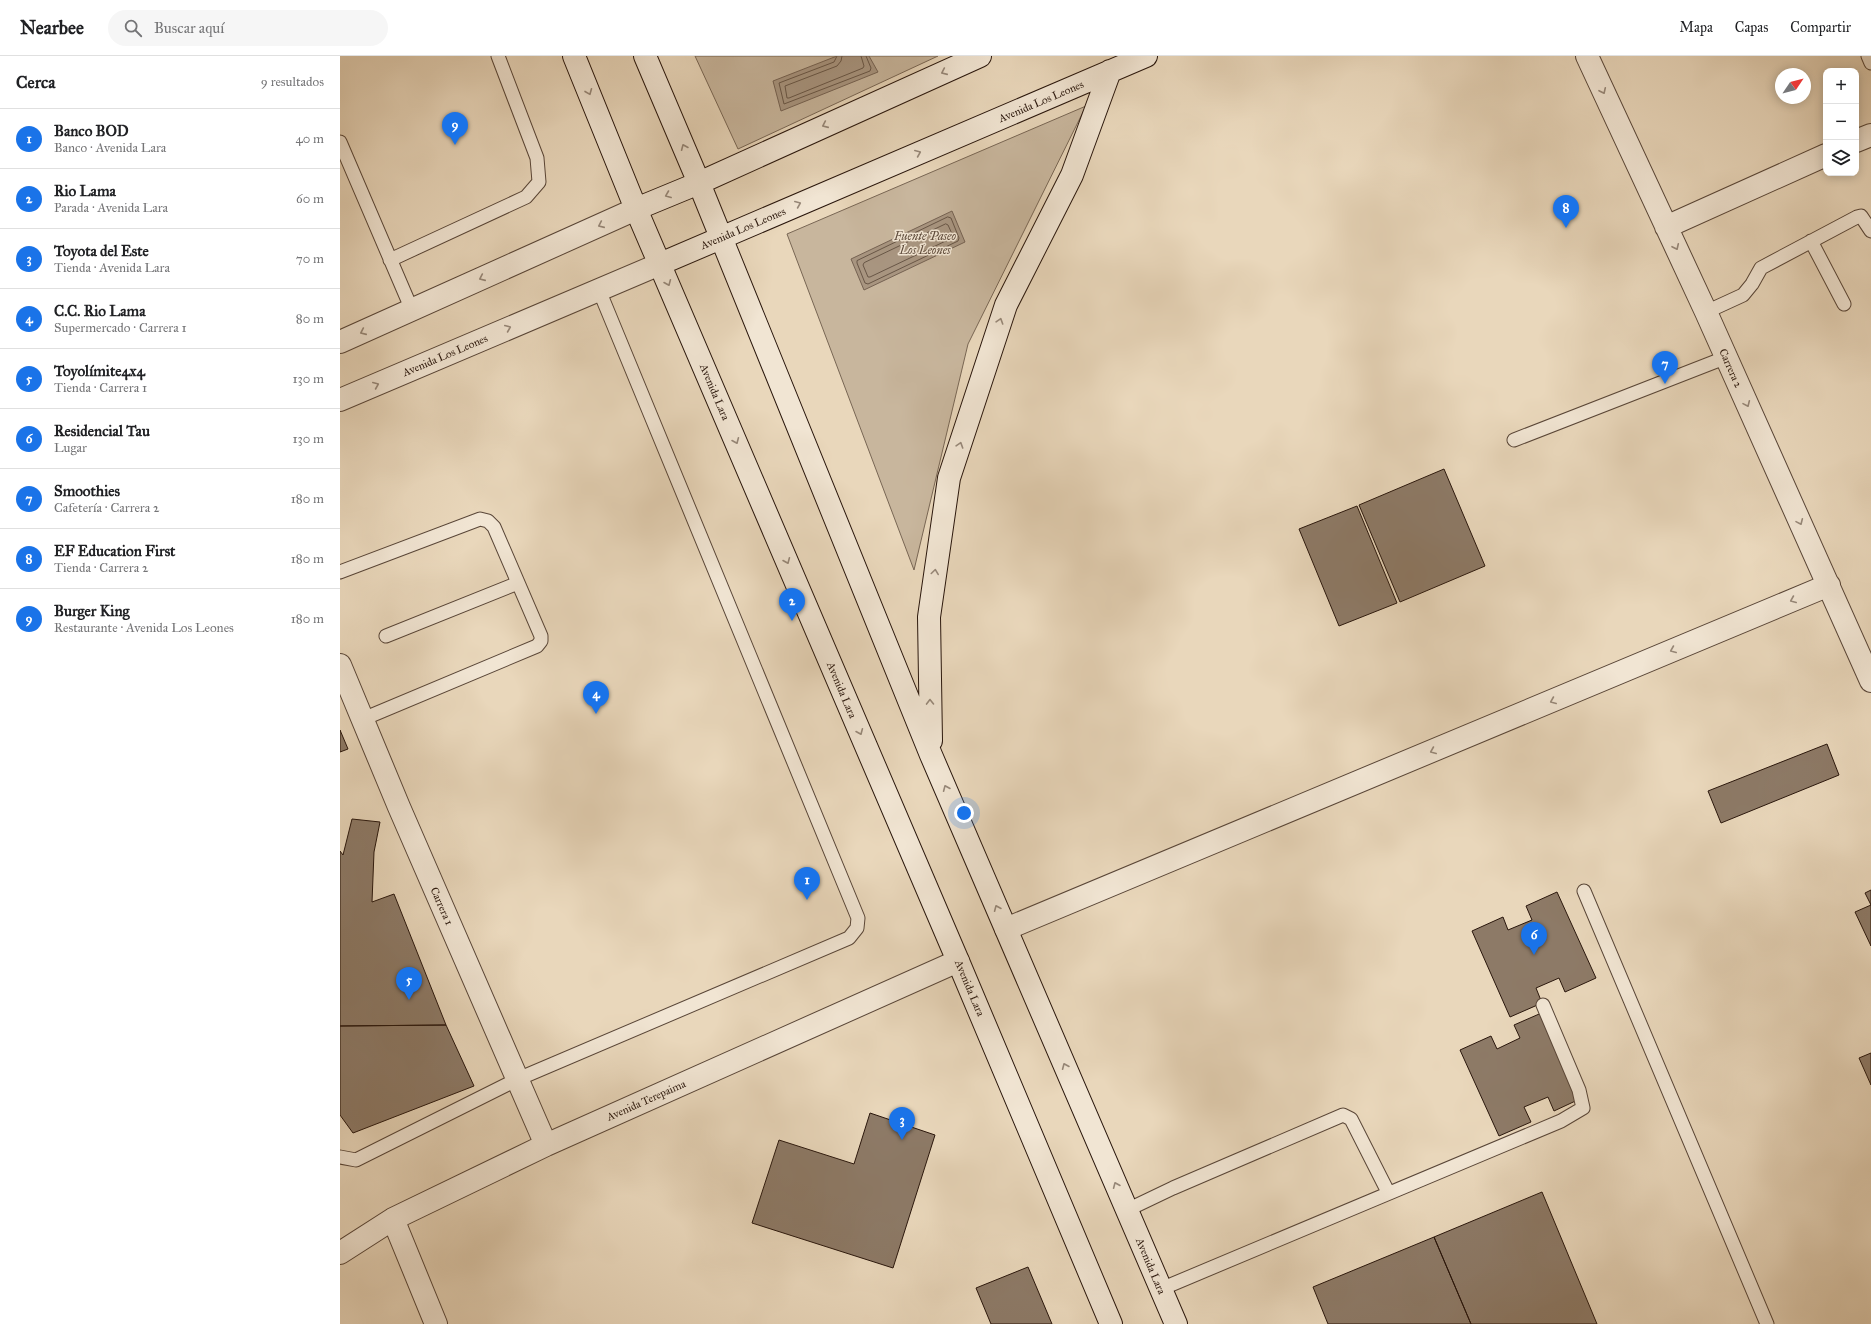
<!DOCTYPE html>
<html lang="es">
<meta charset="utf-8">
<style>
:root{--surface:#fff;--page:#f6f6f6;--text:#202124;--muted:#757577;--line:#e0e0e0;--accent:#1a73e8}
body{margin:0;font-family:"IM FELL Great Primer",serif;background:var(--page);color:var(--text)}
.controls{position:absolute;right:12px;top:12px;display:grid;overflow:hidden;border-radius:8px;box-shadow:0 2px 10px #0003}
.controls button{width:36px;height:36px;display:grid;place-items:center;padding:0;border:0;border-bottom:1px solid var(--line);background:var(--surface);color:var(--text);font:20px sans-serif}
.compass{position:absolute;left:1435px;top:12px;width:36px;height:36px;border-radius:50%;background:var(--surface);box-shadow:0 2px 10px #0003;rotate:55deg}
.you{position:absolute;left:624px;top:757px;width:14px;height:14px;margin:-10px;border:3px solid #fff;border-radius:50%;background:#1a73e8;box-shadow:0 0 0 6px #1a73e833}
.badge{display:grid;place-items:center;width:26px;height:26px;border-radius:50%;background:var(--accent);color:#fff;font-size:13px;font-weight:700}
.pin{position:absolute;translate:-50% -33px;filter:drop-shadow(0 1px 2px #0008)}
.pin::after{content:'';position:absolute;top:21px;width:14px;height:12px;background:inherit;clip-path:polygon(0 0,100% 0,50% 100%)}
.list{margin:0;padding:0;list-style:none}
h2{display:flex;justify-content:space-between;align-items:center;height:52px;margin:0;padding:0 16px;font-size:17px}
h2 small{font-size:13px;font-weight:400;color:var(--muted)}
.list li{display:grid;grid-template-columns:26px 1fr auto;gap:12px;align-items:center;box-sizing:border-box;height:60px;padding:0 16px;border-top:1px solid var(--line)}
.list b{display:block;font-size:15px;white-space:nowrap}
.list p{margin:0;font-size:13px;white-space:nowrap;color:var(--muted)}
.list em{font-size:13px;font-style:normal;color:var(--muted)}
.icon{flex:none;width:22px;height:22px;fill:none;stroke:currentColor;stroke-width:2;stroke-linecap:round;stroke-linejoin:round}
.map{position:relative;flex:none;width:1531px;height:1268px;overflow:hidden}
header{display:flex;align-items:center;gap:24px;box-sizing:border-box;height:56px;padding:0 20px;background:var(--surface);border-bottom:1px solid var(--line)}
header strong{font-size:19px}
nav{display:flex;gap:22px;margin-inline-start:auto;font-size:14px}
.search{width:280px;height:36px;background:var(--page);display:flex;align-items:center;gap:10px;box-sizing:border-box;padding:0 14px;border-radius:22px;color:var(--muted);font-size:15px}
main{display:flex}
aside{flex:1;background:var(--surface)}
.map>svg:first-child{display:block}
.green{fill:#c8b69d;stroke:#786654}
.water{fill:#a89580;stroke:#756252}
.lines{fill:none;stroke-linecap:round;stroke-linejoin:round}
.shore{stroke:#685646;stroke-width:1}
.building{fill:#8d7a67;stroke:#29160c}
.lane-casing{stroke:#594638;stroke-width:15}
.street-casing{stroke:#594638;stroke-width:24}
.secondary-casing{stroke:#29160c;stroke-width:24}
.lane{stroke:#f1e5d3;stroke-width:13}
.street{stroke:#f1e5d3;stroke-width:22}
.secondary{stroke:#f1e5d3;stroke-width:22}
.oneway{stroke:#978879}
.labels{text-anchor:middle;stroke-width:3;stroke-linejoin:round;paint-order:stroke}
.street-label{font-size:11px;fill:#29160c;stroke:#f1e5d3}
.water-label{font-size:12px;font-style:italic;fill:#5c493a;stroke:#f1e5d3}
</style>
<header>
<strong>Nearbee</strong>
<div class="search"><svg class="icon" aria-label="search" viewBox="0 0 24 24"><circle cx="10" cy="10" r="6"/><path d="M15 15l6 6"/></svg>Buscar aquí</div>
<nav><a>Mapa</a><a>Capas</a><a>Compartir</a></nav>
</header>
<main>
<aside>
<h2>Cerca<small>9 resultados</small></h2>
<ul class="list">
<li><span class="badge">1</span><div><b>Banco BOD</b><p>Banco · Avenida Lara</p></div><em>40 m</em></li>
<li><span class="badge">2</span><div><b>Rio Lama</b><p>Parada · Avenida Lara</p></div><em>60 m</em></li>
<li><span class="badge">3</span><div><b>Toyota del Este</b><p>Tienda · Avenida Lara</p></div><em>70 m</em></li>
<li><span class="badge">4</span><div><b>C.C. Rio Lama</b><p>Supermercado · Carrera 1</p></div><em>80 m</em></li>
<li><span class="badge">5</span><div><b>Toyolímite4x4</b><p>Tienda · Carrera 1</p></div><em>130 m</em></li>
<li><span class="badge">6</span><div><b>Residencial Tau</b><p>Lugar</p></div><em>130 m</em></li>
<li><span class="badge">7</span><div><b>Smoothies</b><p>Cafetería · Carrera 2</p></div><em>180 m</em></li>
<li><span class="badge">8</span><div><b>EF Education First</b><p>Tienda · Carrera 2</p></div><em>180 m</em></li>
<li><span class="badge">9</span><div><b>Burger King</b><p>Restaurante · Avenida Los Leones</p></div><em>180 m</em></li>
</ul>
</aside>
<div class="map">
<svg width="1531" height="1268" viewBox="0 0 1531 1268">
<rect width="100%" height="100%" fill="#e9d7bb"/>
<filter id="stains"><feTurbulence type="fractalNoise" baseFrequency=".005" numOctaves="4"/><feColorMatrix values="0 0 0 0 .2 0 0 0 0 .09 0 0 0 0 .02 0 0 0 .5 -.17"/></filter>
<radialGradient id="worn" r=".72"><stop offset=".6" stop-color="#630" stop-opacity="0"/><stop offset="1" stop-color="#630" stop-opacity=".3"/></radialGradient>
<path class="green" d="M355 0H598L398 93Z
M746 50 628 288 574 514 447 178Z"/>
<path class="water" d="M497 0H529L538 16 441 55 433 25Z
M612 155 625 186 524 234 511 203Z"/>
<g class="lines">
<path class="shore" d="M497 0 494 6 439 27 444 48 530 15 531 12 526 0
M502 0 501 5 497 10 445 30 447 42H449L523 12 524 10 521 0
M608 161 611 162 619 182 618 185 528 228 525 227 517 207V205Z
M606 168 608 169 613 180 612 182 530 221H528L523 209 524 207Z"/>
</g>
<path class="building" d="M1104 413 1145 510 1060 546 1019 449Z
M1017 450 1057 547 999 570 959 473Z
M0 674 8 693 0 696Z
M1487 688 1499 719 1381 767 1368 735Z
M12 763 40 766 34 796 32 846 54 838 106 969 0 970V795L3 799Z
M1531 834V849L1525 837Z
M1217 836 1256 922 1225 936 1219 922 1196 932 1202 947 1170 961 1132 875 1163 861 1168 874 1192 864 1186 850Z
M1531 849V890L1515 856Z
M1206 955 1244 1041 1214 1055 1208 1041 1184 1051 1191 1066 1159 1080 1120 994 1151 980 1157 993 1180 982 1174 969Z
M106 969 134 1030 13 1077 0 1059V970Z
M1531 997V1029L1519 1002Z
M530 1057 595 1079 553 1212 412 1167 439 1084 514 1108Z
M1202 1136 1257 1268H1131L1094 1181Z
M1094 1181 1131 1268H988L973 1231Z
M688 1211 712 1268H651L636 1232Z"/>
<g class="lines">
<defs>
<path id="lane" d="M1528 0 1531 7
M0 86 72 254
M1471 185 1504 248
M50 204 186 141 199 126 197 102 158 0
M1366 256 1403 239 1412 228 1421 212 1517 161 1521 160 1531 175
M1174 384 1387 301
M0 516 140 463 148 465 154 471 201 580V585L197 590 23 663
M46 580 178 527
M1244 835 1427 1268
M0 1101 16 1104 178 1023 509 882 517 872 518 862 259 234
M787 1154 833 1132 1003 1059 1011 1063 1048 1136
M821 1233 1221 1065 1243 1052 1239 1034 1203 949"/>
<path id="street" d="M1247 0 1366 256 1531 625
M1516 85 1531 79
M1326 171 1486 99
M0 286 296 153
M0 344 320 208
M0 609 59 751 206 1089
M666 873 1489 529
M53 1163 96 1268
M0 1197 53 1163 206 1089 618 905"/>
<path id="secondary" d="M234 0 296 153 618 905 771 1268
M305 0 359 127 591 699 836 1268
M296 153 359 127 640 0
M320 208 806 0
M591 685 589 561 609 422 666 249 732 119 770 15"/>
</defs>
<use href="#lane" class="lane-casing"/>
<use href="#street" class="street-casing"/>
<use href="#secondary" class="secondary-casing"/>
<use href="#lane" class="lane"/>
<use href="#street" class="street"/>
<use href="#secondary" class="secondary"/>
</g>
<defs><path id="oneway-chevron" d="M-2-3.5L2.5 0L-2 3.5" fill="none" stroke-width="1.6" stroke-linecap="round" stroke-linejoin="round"/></defs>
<g class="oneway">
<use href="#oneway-chevron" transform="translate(604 16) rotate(156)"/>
<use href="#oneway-chevron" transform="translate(1263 35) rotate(65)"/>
<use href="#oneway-chevron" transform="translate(249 36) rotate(68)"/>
<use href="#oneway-chevron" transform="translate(485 69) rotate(156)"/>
<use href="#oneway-chevron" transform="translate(344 91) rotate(-113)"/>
<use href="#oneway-chevron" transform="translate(578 97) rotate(-23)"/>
<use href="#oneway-chevron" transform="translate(328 139) rotate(158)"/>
<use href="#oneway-chevron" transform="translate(458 148) rotate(-23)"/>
<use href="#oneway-chevron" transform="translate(261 169) rotate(156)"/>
<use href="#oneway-chevron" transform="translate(1336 191) rotate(65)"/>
<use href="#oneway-chevron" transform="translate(142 222) rotate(156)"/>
<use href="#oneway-chevron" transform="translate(328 227) rotate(67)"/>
<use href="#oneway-chevron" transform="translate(660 265) rotate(-72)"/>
<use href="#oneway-chevron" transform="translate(168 272) rotate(-23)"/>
<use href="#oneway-chevron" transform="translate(23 276) rotate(156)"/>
<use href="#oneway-chevron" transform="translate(36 329) rotate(-23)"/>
<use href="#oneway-chevron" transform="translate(1407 348) rotate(66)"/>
<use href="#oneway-chevron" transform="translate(396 385) rotate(67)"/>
<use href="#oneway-chevron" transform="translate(620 389) rotate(-72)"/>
<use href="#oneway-chevron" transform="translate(1460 466) rotate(66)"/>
<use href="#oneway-chevron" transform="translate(447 505) rotate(67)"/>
<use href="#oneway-chevron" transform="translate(595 516) rotate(-82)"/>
<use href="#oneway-chevron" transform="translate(1453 544) rotate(157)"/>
<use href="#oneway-chevron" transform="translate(1333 594) rotate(157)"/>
<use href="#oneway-chevron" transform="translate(1213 645) rotate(157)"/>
<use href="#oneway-chevron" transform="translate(590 646) rotate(-91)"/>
<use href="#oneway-chevron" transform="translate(520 676) rotate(67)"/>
<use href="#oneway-chevron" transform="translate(1093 695) rotate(157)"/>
<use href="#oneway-chevron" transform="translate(606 732) rotate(-113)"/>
<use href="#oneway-chevron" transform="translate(657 852) rotate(-113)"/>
<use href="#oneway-chevron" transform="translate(725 1010) rotate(-113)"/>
<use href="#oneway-chevron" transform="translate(776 1129) rotate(-113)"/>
</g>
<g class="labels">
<g class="street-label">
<text transform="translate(701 45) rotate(-23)" y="4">Avenida Los Leones</text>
<text transform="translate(403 172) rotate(-23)" y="4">Avenida Los Leones</text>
<text transform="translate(105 299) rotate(-23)" y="4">Avenida Los Leones</text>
<text transform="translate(1391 312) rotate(66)" y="4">Carrera 2</text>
<text transform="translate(375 336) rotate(67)" y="4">Avenida Lara</text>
<text transform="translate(502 634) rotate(67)" y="4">Avenida Lara</text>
<text transform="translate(102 850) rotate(66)" y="4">Carrera 1</text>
<text transform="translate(630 932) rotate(67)" y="4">Avenida Lara</text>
<text transform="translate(306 1044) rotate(-24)" y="4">Avenida Terepaima</text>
<text transform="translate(811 1210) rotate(67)" y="4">Avenida Lara</text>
</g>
<g class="water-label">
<text x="585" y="184">Fuente Paseo<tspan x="585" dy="14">Los Leones</tspan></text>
</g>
</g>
<rect width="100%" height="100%" filter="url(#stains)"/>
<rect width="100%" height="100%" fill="url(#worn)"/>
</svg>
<div class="controls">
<button>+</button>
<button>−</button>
<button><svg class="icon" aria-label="layers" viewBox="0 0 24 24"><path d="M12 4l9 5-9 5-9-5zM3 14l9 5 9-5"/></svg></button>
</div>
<svg class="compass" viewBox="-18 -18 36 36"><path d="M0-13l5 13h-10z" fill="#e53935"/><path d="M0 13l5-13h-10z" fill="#757577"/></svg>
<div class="you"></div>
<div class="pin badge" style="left:467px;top:844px">1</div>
<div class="pin badge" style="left:452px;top:565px">2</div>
<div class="pin badge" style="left:562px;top:1084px">3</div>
<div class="pin badge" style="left:256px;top:658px">4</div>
<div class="pin badge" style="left:69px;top:944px">5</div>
<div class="pin badge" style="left:1194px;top:899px">6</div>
<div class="pin badge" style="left:1325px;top:328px">7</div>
<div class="pin badge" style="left:1226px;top:172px">8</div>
<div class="pin badge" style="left:115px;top:89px">9</div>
</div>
</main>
